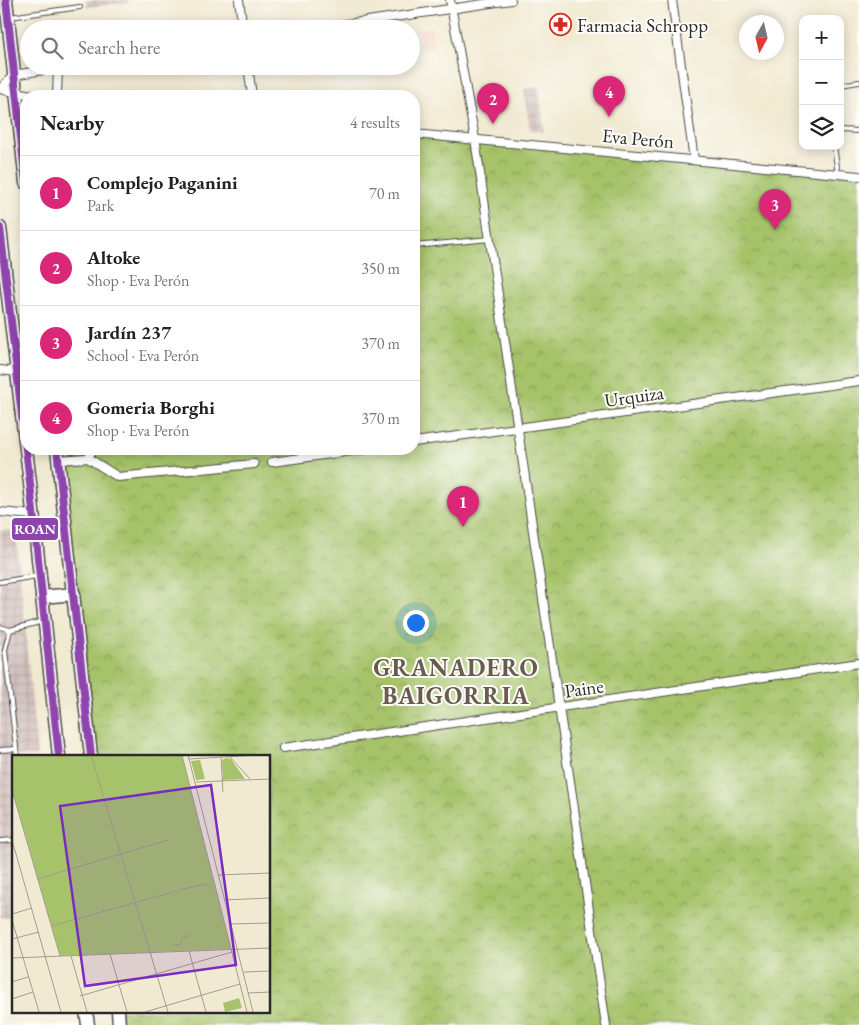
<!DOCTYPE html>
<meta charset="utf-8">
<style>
:root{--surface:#fff;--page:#f2f2f2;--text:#222;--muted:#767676;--line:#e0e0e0;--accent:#db2777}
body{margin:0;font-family:"EB Garamond",serif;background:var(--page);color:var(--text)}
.controls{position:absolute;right:15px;top:15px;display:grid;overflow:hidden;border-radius:10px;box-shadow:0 2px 12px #0003}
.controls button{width:45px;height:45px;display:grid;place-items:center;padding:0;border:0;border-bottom:1px solid var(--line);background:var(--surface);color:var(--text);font:25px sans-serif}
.compass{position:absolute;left:739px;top:15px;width:45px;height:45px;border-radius:50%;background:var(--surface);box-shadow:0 2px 12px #0003;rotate:188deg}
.you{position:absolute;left:415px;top:622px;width:18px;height:18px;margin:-12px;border:4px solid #fff;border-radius:50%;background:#1a73e8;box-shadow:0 0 0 8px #1a73e833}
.badge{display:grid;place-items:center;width:32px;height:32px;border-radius:50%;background:var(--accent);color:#fff;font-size:16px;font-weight:700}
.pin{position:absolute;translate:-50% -41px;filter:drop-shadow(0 1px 2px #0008)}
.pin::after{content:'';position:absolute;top:26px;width:18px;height:15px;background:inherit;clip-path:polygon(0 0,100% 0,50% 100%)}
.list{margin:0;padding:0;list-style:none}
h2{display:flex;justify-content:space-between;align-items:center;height:65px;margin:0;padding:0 20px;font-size:21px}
h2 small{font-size:16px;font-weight:400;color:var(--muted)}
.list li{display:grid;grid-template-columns:32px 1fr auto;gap:15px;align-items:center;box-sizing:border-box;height:75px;padding:0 20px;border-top:1px solid var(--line)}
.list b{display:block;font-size:19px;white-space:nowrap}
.list p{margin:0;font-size:16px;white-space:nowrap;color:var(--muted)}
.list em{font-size:16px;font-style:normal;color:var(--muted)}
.icon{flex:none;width:28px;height:28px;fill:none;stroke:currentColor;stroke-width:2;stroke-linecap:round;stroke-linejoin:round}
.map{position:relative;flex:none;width:859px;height:1025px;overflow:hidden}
.search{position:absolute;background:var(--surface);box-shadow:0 2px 12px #0003;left:20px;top:20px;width:400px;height:55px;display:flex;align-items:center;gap:12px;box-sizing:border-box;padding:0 18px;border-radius:28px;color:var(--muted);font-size:19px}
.panel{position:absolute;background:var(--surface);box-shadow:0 2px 12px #0003;left:20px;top:90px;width:400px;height:365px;border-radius:20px}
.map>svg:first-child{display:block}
.built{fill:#f5d3c1}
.industrial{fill:url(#industrial-grid)}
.park{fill:url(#park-crowns);stroke:#68774b}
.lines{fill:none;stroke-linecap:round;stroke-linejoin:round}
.lane-casing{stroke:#494844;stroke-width:6}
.street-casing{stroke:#494844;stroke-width:10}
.primary-casing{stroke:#494844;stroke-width:15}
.lane{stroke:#fff;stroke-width:4}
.street{stroke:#fff;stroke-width:8}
.primary{stroke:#fff;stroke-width:12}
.bus-1-casing{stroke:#fdfcf7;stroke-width:11}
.bus-1{stroke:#8e44ad;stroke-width:8}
.labels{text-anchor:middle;stroke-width:4;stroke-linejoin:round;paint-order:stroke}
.poi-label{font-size:19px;fill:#2b2b2b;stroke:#fdfcf7;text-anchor:start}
.street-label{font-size:19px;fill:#2b2b2b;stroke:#fdfcf7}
.district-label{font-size:24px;font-weight:bold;letter-spacing:1px;fill:#685b4f;stroke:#fdfcf7}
.inset-road{fill:none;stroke:#a29e8f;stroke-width:1}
.view{fill:#7b2cbf;fill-opacity:0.15;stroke:#7b2cbf;stroke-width:2.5}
.inset-edge{fill:none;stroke:#2b2b2b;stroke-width:2.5}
.line-badge{stroke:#fdfcf7;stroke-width:2}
.badge-label{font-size:14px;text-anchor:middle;font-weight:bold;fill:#fff}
</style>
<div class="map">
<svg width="859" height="1025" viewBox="0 0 859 1025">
<defs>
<pattern id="industrial-grid" width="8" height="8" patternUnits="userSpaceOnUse" patternTransform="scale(1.25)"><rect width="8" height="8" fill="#d1c0bc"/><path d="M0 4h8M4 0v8" fill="none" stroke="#b4a5a2"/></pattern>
<pattern id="park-crowns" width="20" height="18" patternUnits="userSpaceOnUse" patternTransform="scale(1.25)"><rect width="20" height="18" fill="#a6c36b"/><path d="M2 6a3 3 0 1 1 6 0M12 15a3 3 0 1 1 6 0" fill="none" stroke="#879f58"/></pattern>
</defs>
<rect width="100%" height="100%" fill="#fdfcf7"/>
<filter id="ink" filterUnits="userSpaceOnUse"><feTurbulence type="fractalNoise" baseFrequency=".02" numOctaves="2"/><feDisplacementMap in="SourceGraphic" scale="10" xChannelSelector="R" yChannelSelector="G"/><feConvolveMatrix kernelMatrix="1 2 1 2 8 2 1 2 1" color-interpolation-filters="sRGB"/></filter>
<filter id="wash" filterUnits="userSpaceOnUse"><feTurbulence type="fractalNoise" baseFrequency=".0096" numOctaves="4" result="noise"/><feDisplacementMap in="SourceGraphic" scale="20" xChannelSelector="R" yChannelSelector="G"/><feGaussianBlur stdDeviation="1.12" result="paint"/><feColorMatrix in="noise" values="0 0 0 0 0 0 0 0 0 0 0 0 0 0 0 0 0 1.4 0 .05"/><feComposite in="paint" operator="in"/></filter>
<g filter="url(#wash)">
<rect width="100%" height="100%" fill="#f1ead2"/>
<path class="built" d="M432 28 434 48 421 50 417 29Z"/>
<path class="industrial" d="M86 0H129V2L87 7Z
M539 87 544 132 530 130 524 89Z
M0 530 16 531 37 756H14V919L0 917Z"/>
<path class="park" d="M414 134 859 176V1025H119L118 1011H269V756H91L57 449H414Z"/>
</g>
<g filter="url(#ink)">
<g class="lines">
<defs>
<path id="lane" d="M10 17 80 7
M840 85 859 82
M840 130 859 131
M834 146 838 174
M414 246 490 239
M0 582 37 576
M0 627 10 630 43 621
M10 630 5 650 17 756
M0 750 16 749
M0 841 14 840"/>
<path id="street" d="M239 0 243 29
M450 0 475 139 606 1025
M672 0 694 160
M313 29 511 0
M248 66 252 96
M0 89 14 75 67 66
M0 89 37 96
M57 96 58 68
M414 134 859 176
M0 370 17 372
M414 442 859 381
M88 458 118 477 254 464
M58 460 88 458 93 449
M272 462 367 449
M0 512 33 515
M283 748 859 663"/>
<path id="primary" d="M6 0 26 183
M0 228 30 483 59 756
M57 449 91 756
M42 597 74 594
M86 1011 88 1025
M118 1011 119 1025"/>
</defs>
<use href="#lane" class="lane-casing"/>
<use href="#street" class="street-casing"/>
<use href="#primary" class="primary-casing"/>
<use href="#lane" class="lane"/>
<use href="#street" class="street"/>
<use href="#primary" class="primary"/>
<defs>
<path id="bus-1" d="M6 0 26 183
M0 228 30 483 59 756
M57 449 91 756"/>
</defs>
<use href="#bus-1" class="bus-1-casing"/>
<use href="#bus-1" class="bus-1"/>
</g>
</g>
<defs>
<symbol id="pharmacy-ring" viewBox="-11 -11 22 22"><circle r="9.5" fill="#fdfcf7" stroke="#c8321e" stroke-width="1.5"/><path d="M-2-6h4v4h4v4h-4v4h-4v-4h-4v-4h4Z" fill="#c8321e"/></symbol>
</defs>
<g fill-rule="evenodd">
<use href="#pharmacy-ring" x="548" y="12" width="25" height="25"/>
</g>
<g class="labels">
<g class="poi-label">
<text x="577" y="32">Farmacia Schropp</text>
</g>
<g class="street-label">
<text transform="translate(638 138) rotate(5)" y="7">Eva Perón</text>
<text transform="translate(634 396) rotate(-8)" y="7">Urquiza</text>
<text transform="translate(584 688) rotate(-8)" y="7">Paine</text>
</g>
<g class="district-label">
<text x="456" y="676">GRANADERO<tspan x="456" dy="28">BAIGORRIA</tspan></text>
</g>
</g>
<g transform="translate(12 755)">
<rect width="258" height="258" fill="#f1ead2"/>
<path d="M227 243 230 253 213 257 211 248Z" fill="#a6c36b"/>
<path d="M0 0H170L219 194 48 201 0 35ZM214 3 219 4 233 24 211 25 210 5ZM188 5 193 24 184 25 179 6Z" fill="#a6c36b"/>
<path class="inset-road" d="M79 0 156 257M170 0 235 257M176 0 241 257M209 2 211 37M218 2 238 24M176 4 247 0M184 27 258 24M0 35 48 201M0 85 49 257M207 120 258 118M25 124 156 85M168 135 192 129 197 132M212 145 258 143M0 159 20 153M0 165 27 257M218 169 258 168M39 171 165 136M0 184 27 177M162 190H168L170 184 178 180M177 196 194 257M98 199 115 257M59 201 75 257M0 203 258 193M232 217 258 216M0 227 16 222M236 238 258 237M68 241 220 197M0 244 21 237M133 257 228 229"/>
<path class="view" d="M199 30 224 210 73 231 48 51Z"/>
<rect width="258" height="258" class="inset-edge"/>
</g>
<rect class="line-badge" x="11" y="517" width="48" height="24" rx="5" fill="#8e44ad"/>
<g class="badge-label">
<text x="35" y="534">ROAN</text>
</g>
</svg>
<div class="controls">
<button>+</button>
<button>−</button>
<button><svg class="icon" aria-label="layers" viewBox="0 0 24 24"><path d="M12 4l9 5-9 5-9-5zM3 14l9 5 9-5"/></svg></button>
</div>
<svg class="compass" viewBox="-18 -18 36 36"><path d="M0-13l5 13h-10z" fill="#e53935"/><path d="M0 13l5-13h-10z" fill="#767676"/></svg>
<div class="you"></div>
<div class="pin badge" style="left:463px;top:527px">1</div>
<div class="pin badge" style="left:493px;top:124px">2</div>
<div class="pin badge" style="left:775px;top:230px">3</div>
<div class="pin badge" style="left:609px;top:117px">4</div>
<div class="search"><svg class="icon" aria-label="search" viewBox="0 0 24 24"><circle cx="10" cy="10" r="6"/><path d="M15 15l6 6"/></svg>Search here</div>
<section class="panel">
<h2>Nearby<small>4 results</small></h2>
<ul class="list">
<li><span class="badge">1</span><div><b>Complejo Paganini</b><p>Park</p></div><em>70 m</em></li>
<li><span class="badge">2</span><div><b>Altoke</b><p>Shop · Eva Perón</p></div><em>350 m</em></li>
<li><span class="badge">3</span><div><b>Jardín 237</b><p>School · Eva Perón</p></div><em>370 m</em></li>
<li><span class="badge">4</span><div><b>Gomeria Borghi</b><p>Shop · Eva Perón</p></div><em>370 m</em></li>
</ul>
</section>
</div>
